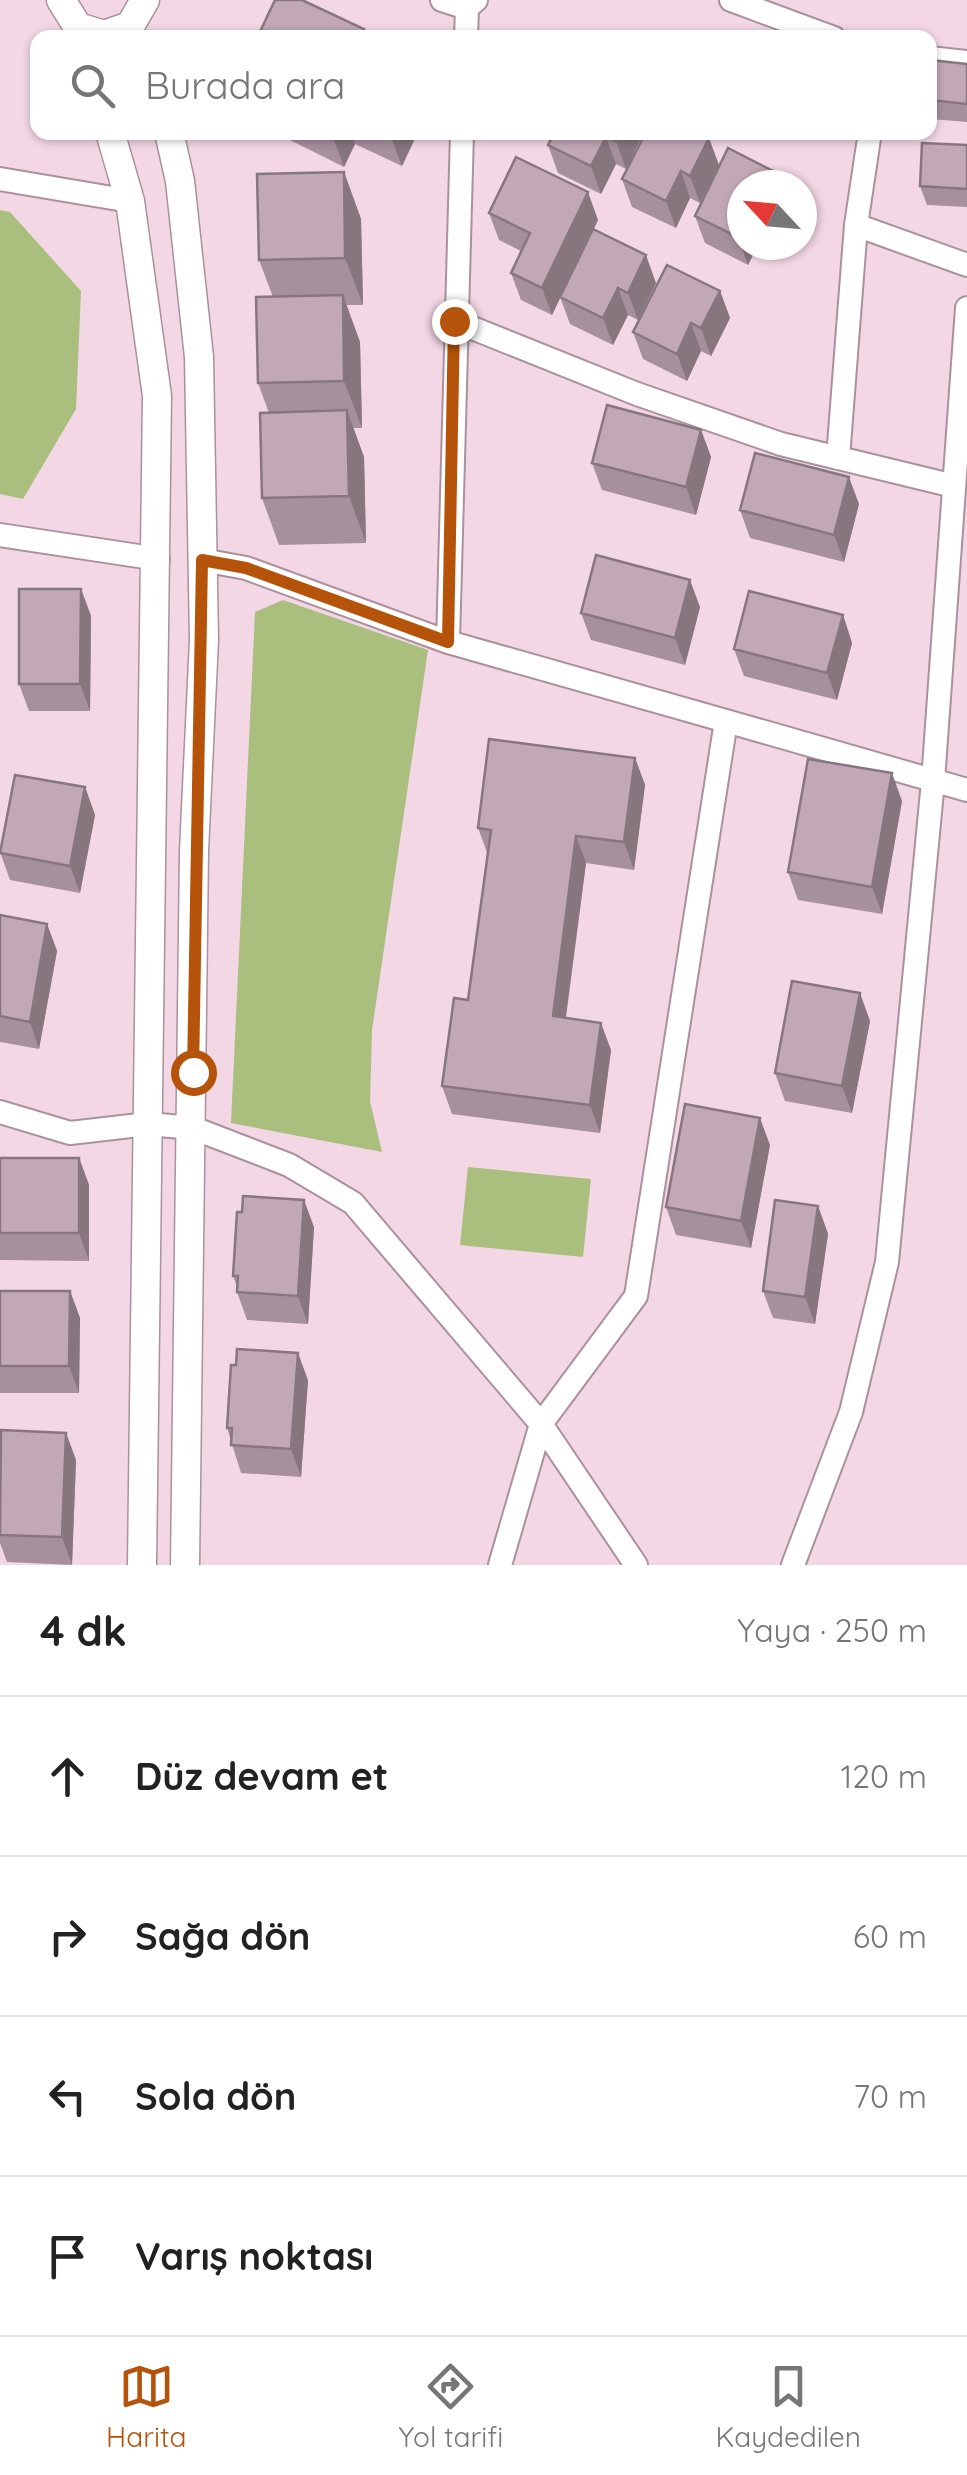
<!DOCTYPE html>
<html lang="tr">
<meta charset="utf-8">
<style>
:root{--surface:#fff;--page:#f2f2f2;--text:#222;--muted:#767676;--line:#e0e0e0;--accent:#b45309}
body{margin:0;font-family:Quicksand,sans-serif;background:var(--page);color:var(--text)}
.compass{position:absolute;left:727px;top:170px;width:90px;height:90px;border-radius:50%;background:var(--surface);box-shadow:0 2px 8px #0004;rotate:296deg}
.stop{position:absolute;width:30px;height:30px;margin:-22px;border:8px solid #b45309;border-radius:50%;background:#fff}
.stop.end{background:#b45309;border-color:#fff;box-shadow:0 2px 10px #0008}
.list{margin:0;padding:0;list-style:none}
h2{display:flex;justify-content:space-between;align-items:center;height:130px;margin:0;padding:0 40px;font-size:42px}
h2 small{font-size:32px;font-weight:400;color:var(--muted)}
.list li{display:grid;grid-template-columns:65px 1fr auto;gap:30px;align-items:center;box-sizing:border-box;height:160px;padding:0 40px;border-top:2px solid var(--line)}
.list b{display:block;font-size:38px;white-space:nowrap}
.list em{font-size:32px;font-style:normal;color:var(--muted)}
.icon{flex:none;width:55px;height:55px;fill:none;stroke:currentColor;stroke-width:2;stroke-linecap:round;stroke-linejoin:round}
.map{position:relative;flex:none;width:967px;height:1565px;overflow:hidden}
.search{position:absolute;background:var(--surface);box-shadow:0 2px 8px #0004;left:30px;right:30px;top:30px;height:110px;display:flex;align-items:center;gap:25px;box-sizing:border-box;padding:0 35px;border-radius:20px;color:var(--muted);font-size:38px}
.sheet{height:770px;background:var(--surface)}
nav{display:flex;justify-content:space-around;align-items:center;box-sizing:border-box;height:140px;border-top:2px solid var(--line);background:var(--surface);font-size:28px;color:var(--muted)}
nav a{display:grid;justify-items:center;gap:5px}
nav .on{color:var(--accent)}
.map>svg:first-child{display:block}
.green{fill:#aabf7d}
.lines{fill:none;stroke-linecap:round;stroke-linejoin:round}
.minor-casing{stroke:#ab909e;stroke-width:26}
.tertiary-casing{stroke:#ab909e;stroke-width:31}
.minor{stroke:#fff;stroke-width:22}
.tertiary{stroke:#fff;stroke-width:28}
.wall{fill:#a7909d}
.shaded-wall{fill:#88767f}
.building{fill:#c2a8b6;stroke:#88767f;stroke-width:2.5}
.route{stroke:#b45309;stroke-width:12}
</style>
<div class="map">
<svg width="967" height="1565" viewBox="0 0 967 1565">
<rect width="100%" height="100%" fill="#f3d7e5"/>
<path class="green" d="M0 210 10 212 81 291 76 409 23 499 0 494Z
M283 600 428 650 372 1030 370 1101 382 1152 231 1123 255 612Z
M468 1167 591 1179 583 1257 460 1245Z"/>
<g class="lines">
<defs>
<path id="minor" d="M442 0 467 8 476 0
M731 0 834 38
M466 38 467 8
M930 58 967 62
M462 132 448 642 726 721 636 1296 541 1424 636 1565
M870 132 856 225 967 265
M0 179 130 201
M455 321 637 394 781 444 954 486
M838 458 856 225
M0 535 158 559
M202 560 246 568 448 642
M726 721 967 790
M0 1112 70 1133 148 1124 193 1128 289 1165 353 1203 541 1424 500 1565
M793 1565 851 1412 887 1262 933 781 967 308"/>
<path id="tertiary" d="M61 0 78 27 104 35 130 26 145 0
M110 132 130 201 157 396 142 1565
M169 132 180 181 199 357 204 640 194 851 185 1565"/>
</defs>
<use href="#minor" class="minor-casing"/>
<use href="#tertiary" class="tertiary-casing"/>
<use href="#minor" class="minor"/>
<use href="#tertiary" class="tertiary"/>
</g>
<path class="wall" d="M930 60 967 64V122L931 119 930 115Z
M274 132H418L402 166 355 144 344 167Z
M644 132 626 169 616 164 601 194 558 173 548 145Z
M967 145V207L927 205 920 186Z
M719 165 700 203 690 198 676 228 632 207 622 179Z
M344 172 361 219 363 305H346L360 342 362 428H353L364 457 366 543 279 545 262 498 269 413 258 383 273 297 259 260Z
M742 185V245H758L748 265 705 243 695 216Z
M489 213 598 220 594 229 656 283 638 320 628 315 613 345 570 324 560 297 552 315 521 300 511 273 521 251 499 240Z
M720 291 730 318 711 356 701 351 687 381 643 359 633 332Z
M701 430 711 457 696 515 602 490 592 463Z
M859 504 844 562 750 538 740 510Z
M81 589 91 616 90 711H29L19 684Z
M700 607 685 665 591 640 581 613Z
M843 615 852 643 837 700 744 676 734 649Z
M635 758 645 785 634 870 586 863 566 1018 611 1050 600 1133 452 1114 442 1086 468 1000 488 855 478 828Z
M85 787 95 815 80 893 10 880 0 852Z
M902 801 882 914 798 900 788 872Z
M0 915 47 924 57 951 39 1049 0 1042Z
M870 1021 852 1113 785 1101 775 1073Z
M770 1145 751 1248 676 1235 666 1207Z
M0 1158H79L89 1185V1261L0 1260Z
M818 1206 828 1234 815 1324 773 1318 763 1291Z
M314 1227 308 1324 247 1320 237 1292V1286L233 1276Z
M0 1291H70L80 1318 79 1393H0Z
M236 1365 308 1380 301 1477 241 1473 227 1428Z
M66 1433 76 1460 72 1565 7 1562 0 1543V1459Z"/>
<path class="shaded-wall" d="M331 132H351L355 144 344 167Z
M389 132H418L402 166Z
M620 132H644L626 169 616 141Z
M606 137 616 164 601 194 591 166Z
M709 138 719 165 700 203 690 176Z
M681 171 690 198 676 228 666 201Z
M344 172 361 219 363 305 345 258Z
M781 175 785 185H776Z
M588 192 598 220 552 315 542 288Z
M742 230V245H758L748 265 738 237Z
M646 255 656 283 638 320 628 293Z
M618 288 628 315 613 345 603 318Z
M720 291 730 318 711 356 701 328Z
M343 295 360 342 362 428 344 381Z
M691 323 701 351 687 381 677 354Z
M347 410 364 457 366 543 349 496Z
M701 430 711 457 696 515 686 487Z
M849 477 859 504 844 562 834 535Z
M690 580 700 607 685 665 675 638Z
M81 589 91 616 90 711 80 684Z
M843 615 852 643 837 700 827 673Z
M635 758 645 785 634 870 624 842Z
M892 773 902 801 882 914 872 887Z
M85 787 95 815 80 893 70 866Z
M576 836 586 863 562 1044 553 1016Z
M47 924 57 951 39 1049 30 1022Z
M860 993 870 1021 852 1113 842 1086Z
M601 1023 611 1050 600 1133 590 1105Z
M760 1118 770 1145 751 1248 741 1221Z
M79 1158 89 1185V1261L79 1233Z
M304 1200 314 1227 308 1324 298 1296Z
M818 1206 828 1234 815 1324 805 1297Z
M70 1291 80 1318 79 1393 69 1366Z
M298 1353 308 1380 301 1477 291 1449Z
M66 1433 76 1460 72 1565 62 1537Z"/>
<path class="building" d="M275 0H302L364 29 360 38H257Z
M930 60 967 64V104L930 100Z
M555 132H620L616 141 606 137 591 166 548 145Z
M646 132H697L709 138 690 176 681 171 666 201 622 179Z
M922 143 967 145V189L920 186Z
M728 148 781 175 776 185H742V230L738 237 695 216Z
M516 157 588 192 542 288 511 273 530 233 489 213Z
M344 172 345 258 259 260 257 174Z
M593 229 646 255 628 293 618 288 603 318 560 297Z
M667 265 720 291 701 328 691 323 677 354 633 332Z
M343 295 344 381 258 383 256 297Z
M607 405 701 430 686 487 592 463Z
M347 410 349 496 262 498 260 413Z
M755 453 849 477 834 535 740 510Z
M596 555 690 580 675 638 581 613Z
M19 589H81L80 684H19Z
M749 591 843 615 827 673 734 649Z
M489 739 635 758 624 842 576 836 553 1016 601 1023 590 1105 442 1086 454 998 468 1000 491 830 478 828Z
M808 759 892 773 872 887 788 872Z
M15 775 85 787 70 866 0 853Z
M0 915 47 924 30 1022 0 1016Z
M792 981 860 993 842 1086 775 1073Z
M685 1104 760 1118 741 1221 666 1207Z
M0 1158H79V1233H0Z
M243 1196 304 1200 298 1296 237 1292 238 1276H233L237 1212H242Z
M775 1200 818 1206 805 1297 763 1291Z
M0 1291H70L69 1366H0Z
M237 1349 298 1353 291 1449 231 1445 232 1428H227L231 1365H236Z
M1 1430 66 1433 62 1537 0 1535Z"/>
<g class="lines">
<path class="route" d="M193 1072 202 560 246 568 448 642 454 321"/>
</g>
</svg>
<svg class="compass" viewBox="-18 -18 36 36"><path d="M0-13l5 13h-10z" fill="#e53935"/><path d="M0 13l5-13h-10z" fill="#767676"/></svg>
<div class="stop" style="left:193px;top:1072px"></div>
<div class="stop end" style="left:454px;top:321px"></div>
<div class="search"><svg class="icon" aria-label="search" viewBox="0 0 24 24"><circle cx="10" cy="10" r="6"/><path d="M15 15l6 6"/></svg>Burada ara</div>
</div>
<section class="sheet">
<h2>4 dk<small>Yaya · 250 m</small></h2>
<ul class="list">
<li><svg class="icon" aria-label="ahead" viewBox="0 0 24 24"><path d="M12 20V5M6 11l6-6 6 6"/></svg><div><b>Düz devam et</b></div><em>120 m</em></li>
<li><svg class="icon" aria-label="right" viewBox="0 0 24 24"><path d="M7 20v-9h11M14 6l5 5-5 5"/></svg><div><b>Sağa dön</b></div><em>60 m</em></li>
<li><svg class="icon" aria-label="left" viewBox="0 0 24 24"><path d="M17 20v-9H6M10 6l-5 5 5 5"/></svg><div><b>Sola dön</b></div><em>70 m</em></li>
<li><svg class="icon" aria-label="arrive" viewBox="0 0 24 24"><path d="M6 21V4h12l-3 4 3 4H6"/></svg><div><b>Varış noktası</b></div></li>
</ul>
</section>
<nav>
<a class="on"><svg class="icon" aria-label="map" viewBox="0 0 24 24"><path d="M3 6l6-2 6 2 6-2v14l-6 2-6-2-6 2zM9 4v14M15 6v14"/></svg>Harita</a>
<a><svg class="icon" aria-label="directions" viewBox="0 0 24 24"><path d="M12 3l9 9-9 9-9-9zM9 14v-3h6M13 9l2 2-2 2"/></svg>Yol tarifi</a>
<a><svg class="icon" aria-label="saved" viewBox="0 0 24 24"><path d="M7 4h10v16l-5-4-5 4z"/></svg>Kaydedilen</a>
</nav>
